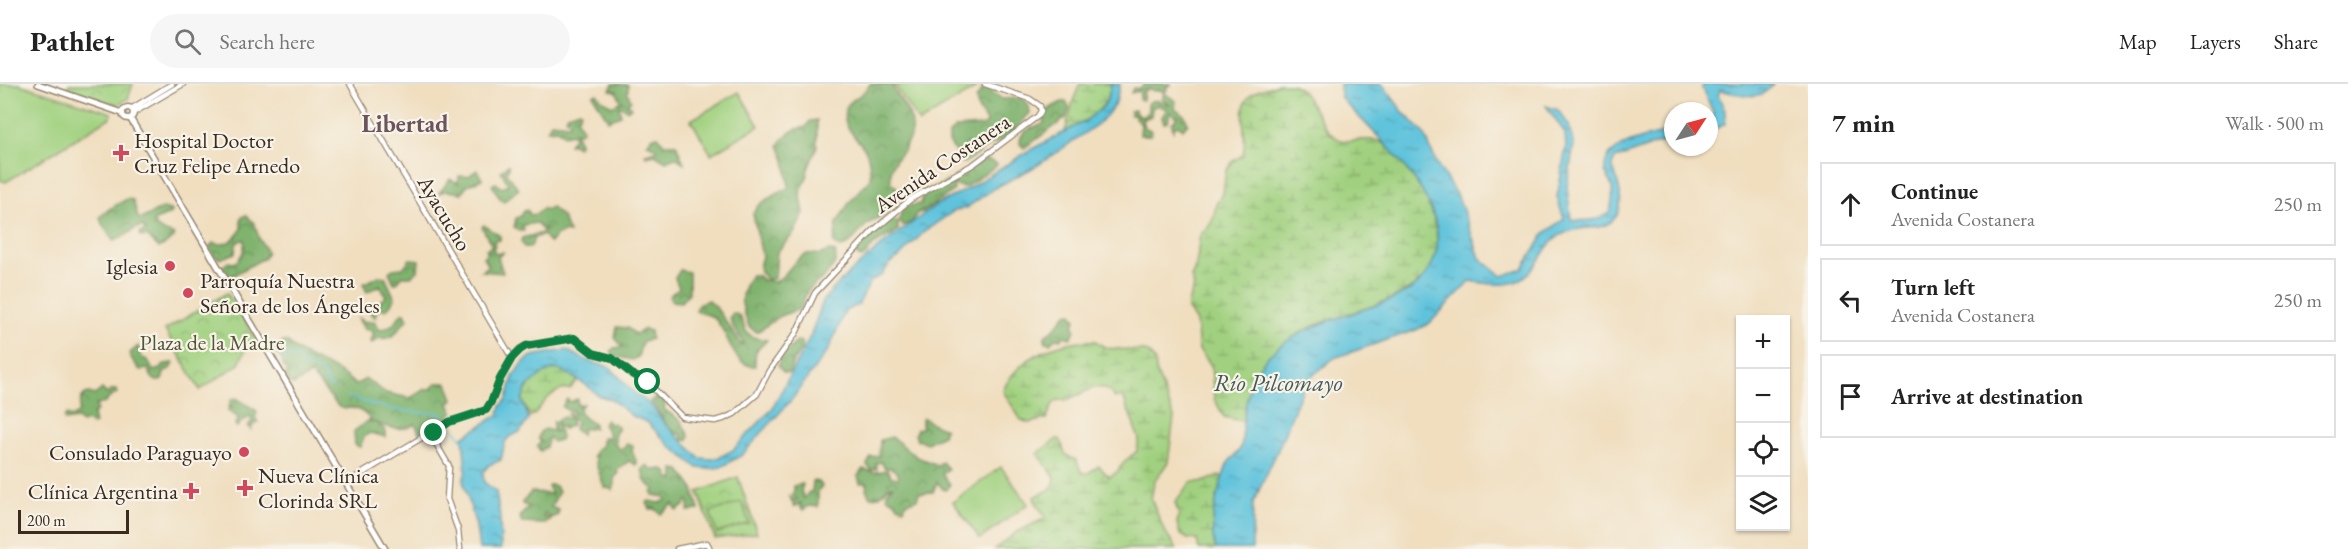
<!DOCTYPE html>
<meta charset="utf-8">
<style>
:root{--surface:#fff;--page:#f6f6f6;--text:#222;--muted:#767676;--line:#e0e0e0}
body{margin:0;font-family:"EB Garamond",serif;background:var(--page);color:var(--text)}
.controls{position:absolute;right:18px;bottom:18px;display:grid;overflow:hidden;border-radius:0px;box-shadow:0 2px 4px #0004}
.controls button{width:54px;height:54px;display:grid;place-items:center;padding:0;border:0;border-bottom:2px solid var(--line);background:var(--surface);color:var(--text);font:30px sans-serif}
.compass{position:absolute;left:1664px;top:18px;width:54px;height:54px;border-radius:50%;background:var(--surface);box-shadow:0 2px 4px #0004;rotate:54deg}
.scale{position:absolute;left:18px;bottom:15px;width:111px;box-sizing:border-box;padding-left:6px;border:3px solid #3b2a1e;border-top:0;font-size:16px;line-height:21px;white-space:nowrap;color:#3b2a1e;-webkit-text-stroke:4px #f7f3e8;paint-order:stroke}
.stop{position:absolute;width:18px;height:18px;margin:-14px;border:4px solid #0b8043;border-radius:50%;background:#fff}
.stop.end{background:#0b8043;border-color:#fff;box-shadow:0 2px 6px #0008}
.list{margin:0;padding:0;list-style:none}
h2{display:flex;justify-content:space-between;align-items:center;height:78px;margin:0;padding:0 24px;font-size:26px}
h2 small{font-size:20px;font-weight:400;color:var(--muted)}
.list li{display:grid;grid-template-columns:39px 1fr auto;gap:18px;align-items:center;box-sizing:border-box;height:84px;margin:0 12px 12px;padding:0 12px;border:2px solid var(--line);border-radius:0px}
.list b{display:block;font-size:22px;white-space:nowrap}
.list p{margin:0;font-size:20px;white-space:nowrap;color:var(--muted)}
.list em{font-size:20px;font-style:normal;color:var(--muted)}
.icon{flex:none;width:33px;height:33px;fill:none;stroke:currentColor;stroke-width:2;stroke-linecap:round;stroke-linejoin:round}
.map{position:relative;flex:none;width:1808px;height:465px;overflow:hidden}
header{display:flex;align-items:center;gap:36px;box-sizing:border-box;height:84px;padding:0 30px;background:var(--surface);border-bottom:2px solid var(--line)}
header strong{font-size:28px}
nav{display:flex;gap:33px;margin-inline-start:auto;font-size:21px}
.search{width:420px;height:54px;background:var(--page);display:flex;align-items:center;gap:15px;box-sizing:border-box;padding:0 21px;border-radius:33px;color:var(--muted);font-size:22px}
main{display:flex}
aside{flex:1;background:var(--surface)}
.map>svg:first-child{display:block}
.forest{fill:url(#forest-crowns);stroke:#5e6e46;stroke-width:1.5}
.wetland{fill:url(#wetland-marsh);stroke:#6e7e4f;stroke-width:1.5}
.park{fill:url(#park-crowns);stroke:#6e7e4f;stroke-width:1.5}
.garden{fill:#a1d180;stroke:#6e7e4f;stroke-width:1.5}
.water{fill:url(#water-ripples);stroke:#4c767d;stroke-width:1.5}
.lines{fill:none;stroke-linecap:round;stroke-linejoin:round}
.stream{stroke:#5ec3dc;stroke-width:1.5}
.tertiary-casing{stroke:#96846e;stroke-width:7}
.secondary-casing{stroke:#96846e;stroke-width:8}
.tertiary{stroke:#fff;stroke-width:4.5}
.secondary{stroke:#fff;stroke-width:5}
.route{stroke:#0b8043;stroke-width:8}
.poi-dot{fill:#d1495b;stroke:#f7f3e8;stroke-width:2}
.labels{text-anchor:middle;stroke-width:4.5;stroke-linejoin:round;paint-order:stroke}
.poi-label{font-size:22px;fill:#3b2a1e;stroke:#f7f3e8;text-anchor:start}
.street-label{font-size:22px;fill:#3b2a1e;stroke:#f7f3e8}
.park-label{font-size:22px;fill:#545436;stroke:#f7f3e8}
.neighbourhood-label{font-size:24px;font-weight:bold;fill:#6c545d;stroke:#f7f3e8}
.water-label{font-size:24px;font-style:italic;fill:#465857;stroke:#f7f3e8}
</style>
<header>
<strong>Pathlet</strong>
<div class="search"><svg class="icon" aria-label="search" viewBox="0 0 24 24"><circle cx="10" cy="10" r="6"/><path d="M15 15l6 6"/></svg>Search here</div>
<nav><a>Map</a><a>Layers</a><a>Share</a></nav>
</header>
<main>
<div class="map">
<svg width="1808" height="465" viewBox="0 0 1808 465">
<defs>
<pattern id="forest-crowns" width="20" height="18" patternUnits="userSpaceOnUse" patternTransform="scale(1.5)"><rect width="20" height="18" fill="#80b36e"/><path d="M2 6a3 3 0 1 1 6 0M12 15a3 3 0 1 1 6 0" fill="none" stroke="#6a925a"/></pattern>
<pattern id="wetland-marsh" width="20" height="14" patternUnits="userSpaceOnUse" patternTransform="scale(1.5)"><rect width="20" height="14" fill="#a1d180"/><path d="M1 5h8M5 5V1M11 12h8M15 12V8" fill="none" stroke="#84aa68"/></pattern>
<pattern id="park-crowns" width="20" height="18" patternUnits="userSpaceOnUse" patternTransform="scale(1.5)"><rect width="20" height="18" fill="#a1d180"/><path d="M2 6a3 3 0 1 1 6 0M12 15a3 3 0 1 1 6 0" fill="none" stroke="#84aa68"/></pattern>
<pattern id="water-ripples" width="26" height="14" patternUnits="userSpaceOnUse" patternTransform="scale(1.5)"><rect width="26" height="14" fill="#5ec3dc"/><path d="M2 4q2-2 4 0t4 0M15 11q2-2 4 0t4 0" fill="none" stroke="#4f9fb2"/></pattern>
</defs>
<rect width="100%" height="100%" fill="#f7f3e8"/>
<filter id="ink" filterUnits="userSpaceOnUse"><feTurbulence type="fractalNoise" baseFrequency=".0167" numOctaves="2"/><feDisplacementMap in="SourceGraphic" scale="12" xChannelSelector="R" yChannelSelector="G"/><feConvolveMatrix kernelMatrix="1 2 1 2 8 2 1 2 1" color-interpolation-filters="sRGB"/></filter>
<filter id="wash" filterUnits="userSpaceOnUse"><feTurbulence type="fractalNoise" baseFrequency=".008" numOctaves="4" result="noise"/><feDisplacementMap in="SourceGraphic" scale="24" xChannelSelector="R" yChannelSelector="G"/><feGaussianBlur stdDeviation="1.35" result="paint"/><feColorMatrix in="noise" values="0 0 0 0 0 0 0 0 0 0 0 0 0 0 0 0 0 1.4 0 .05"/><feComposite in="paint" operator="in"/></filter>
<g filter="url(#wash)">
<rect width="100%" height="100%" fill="#f0debf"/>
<path class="forest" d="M613 0 628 1V9L631 16 628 19 631 24 627 26 621 22 619 23 621 31 608 36 593 11 597 9 601 15 612 22 621 17 616 7 610 6Z
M870 0H892C897 15 915 31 912 48 911 55 905 58 905 65 894 76 889 84 891 99L904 109 890 121 886 129 866 141 850 159 840 164 834 159 837 139 849 119 870 95C871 87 869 74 866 67 858 54 837 40 847 22 853 13 864 12 870 0Z
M1145 0H1172L1166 3 1167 6 1164 9 1176 17 1175 24 1184 31 1188 39 1183 45 1178 41 1174 43 1173 48 1172 39 1176 35V32L1170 28 1168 38 1164 39 1162 33 1167 25 1157 21 1152 24 1151 32 1142 36 1144 43 1152 47 1151 51H1140L1141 39 1135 34V31H1130V27L1135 26 1136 30 1142 33 1148 28V19C1157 13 1160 19 1170 20L1162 15 1164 9 1161 6 1153 7 1151 5 1144 7 1143 16 1139 15 1140 10 1139 7 1131 9 1133 4 1140 5Z
M987 4 1002 15 1019 14 1027 18 1030 29C1024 34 1022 39 1018 44 1010 53 996 58 986 64 977 69 972 77 962 79L949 58V50L955 44 983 42 987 39 978 25 976 15 983 5Z
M1062 18H1066L1069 24 1066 34 1024 64 1020 60C1020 43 1034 46 1044 39 1044 25 1051 24 1062 18Z
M580 26 581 28 577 36 583 45 580 49 575 48 580 59 577 63 573 60H569L574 53 572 49 564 51 557 45 547 46 551 38 569 40 570 37 566 34 568 30Z
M817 36V62L807 88 808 91 800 108 804 129 794 149 777 168 775 194 767 196 760 188 759 183 762 172 753 130C758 117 777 111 789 103L785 76 779 61C787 49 792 45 806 43L810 37Z
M658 52 664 60H676L684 79 675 73 666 77 655 70 646 72 645 70 657 67 656 64 647 60 652 53Z
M986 75 997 80 996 82 965 103 955 101 954 93 957 91 964 93 967 86Z
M508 81 509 83 506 89 519 105 504 117 501 116 492 101 496 99 502 104 508 100 501 87Z
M477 86 482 95 467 101 462 109 446 107 439 109 450 95 458 99 459 92H468Z
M947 97 953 99 954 106 923 128 917 129 912 138 903 142 899 137 901 128 907 122 921 120 923 111Z
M127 115 133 116 138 134 141 135 163 124 170 126 172 128 170 130 153 137C155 145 166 148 174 151V154L159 164 147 152 141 153 140 149 146 146 142 142C131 145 123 156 113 157 110 147 102 147 100 133L109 125Z
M551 123 562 133 569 149 563 148 559 151H556L550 159 543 151 534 154 531 163H524L521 157 522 154 542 149 548 144 542 146 537 139 523 141 524 147H519L514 143 516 134 521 132 524 127 527 126 531 131 536 130 543 124 546 126Z
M246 131 254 139 259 154 267 168 264 174 230 193 222 183 228 178 234 179C241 176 246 163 244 156H241L236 160 235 169 220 175 214 172 209 163 213 159C226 163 234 156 241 146V134Z
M894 136 898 138V146L873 161 866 171 861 174 855 169 868 154Z
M484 141 500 152V156L493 157 495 161 493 165 496 170 504 168 498 173 503 189 481 187 489 182 483 173 488 168 486 165 492 162C489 156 486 151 482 143Z
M829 167 835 168C840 187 818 195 808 207 804 212 804 220 800 225L782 231 757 248 749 243C741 221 737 212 751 191H757L763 196 775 198C793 188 796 163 820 171Z
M410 175 419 176 418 187 411 192H402L397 199H394L389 188 393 185 403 184Z
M680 186 689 188V209L681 218 672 217 669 212 679 204 675 194Z
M379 192 385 193 395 215 386 226 381 224 376 228V234L371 230 369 225 386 213 380 201 367 208 363 200Z
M708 216 715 222 742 261 744 259 732 241 730 234 733 229 740 232 746 247 752 253 767 256C754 271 756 260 755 282 731 283 729 247 714 234 709 230 702 229 696 227L697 221Z
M402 229H405L408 235C396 244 397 257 379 254L372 259 370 258 373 253V247L364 245 358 234 365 238 374 237 379 245 382 246 394 240Z
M1072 229 1076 235 1073 241C1076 245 1074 250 1070 254L1065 252 1061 255 1055 254 1050 259 1045 258V252C1052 248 1062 236 1066 230Z
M617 243 627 244 636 250 645 245 650 247 651 255 642 258 638 273 632 276 614 272 611 267 614 264 623 263 615 254Z
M797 257 802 258V264L794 276 789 289 783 288 778 281C780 269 791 266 797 257Z
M283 258H287C305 277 336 280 355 301L366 295 386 309 410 314 426 305H431L436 299H447L453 315 449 320 453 328 426 348 420 350 415 340C400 348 388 344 374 338L384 345 386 353 370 349 364 353 360 363 355 361 354 347 368 337 372 338C365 328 356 321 344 325L339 323 311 290 293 301 290 300 286 293 287 285 283 283 282 276 273 267Z
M138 262 142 274 148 276 153 287 160 285 165 280 174 279 172 283 164 289 162 296C153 300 151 291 148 285L140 286 131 274 130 269Z
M102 305 107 310 112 306H116L117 309 109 314 105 319 96 321 97 326 93 331 95 340 92 341 87 337 82 339 77 335 65 337 64 334 66 331 72 333 79 328C80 320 80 310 89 309L95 311Z
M236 314 257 327 255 334 258 338 253 341 251 346 248 342 252 337 250 333 242 337 237 343 235 341 239 334 228 327 229 322 232 324 230 317Z
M655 314 662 315 665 321 664 325 681 337 689 352 688 356H683L681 350C666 349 660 326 650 317Z
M567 315 571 318 577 315 578 322 583 320 579 325C580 332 588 337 594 340V344L582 345 581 351 574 345 576 338 574 336H571L572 341 563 345 557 339 561 353 560 356 553 358 549 353 546 363 540 367 537 362 541 358 538 354 540 348 545 345 557 348 553 345V338L557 339V336L563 333 571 335 567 330 574 329 573 326 569 327 562 323Z
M924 334 931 339 945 345 943 351 927 359 917 356 915 350 917 345 922 344V335Z
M606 335 610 341 613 339 618 343V346L615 349C615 355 614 364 621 365L627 360 633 361 632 367 637 379 636 381 629 377 617 386 618 390 614 394 615 400 613 406 604 403C602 394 595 382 595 373H593L595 367 602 361V353H610L603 340Z
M892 353 917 373 937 381 942 378 948 385 942 390 950 401 946 406 943 405 937 398 933 408 919 409 917 415 906 419 904 425 898 422 895 417 887 413V408L893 402 888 403 880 412 870 413 866 405 868 399H860L858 392 863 385C872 389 877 389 887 386L892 393 898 394 899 392C895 385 893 384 885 384L881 378 876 379 877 385 871 386 867 381 871 373 879 372 880 356Z
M647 381 652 386 663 385 669 390 668 394 674 396V385L680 386 693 404 699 426 688 427 689 418 687 416 685 421 677 427 673 420 661 430 655 425H650L647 419 649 417 660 419 666 416 665 413 653 411 652 408 655 406 645 397 642 385Z
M813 397 819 398 822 402 818 407V423L809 422 803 426 800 423 801 419 794 423 790 413 794 416 797 415 792 411 794 407 793 402 803 400 801 407 804 414 809 408H812Z
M550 401 555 402 559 407 551 423 558 426V431L551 434 545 429 543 433 549 434 550 437 545 440 522 439 520 433 529 422 524 421 522 419 531 408 552 410 548 403Z"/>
<path class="wetland" d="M1080 0H1111C1109 26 1086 37 1065 48L1073 17Z
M1278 0C1282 0 1288 0 1292 0 1314 9 1321 57 1347 57 1356 57 1370 54 1379 57 1390 60 1408 87 1415 97 1429 115 1435 132 1437 155 1442 222 1338 223 1297 251 1291 255 1253 303 1249 311 1245 318 1244 329 1243 337L1224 333 1214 314 1211 281 1199 266 1196 238 1188 225V219L1194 202 1191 193C1199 179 1197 166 1200 151L1209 142 1214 132 1216 120 1223 110 1226 87 1233 77 1243 71C1249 52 1234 18 1255 8 1263 4 1271 4 1278 0Z
M1095 257 1106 264 1145 267C1153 271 1156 278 1156 287L1174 333 1168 378 1154 398 1151 415 1164 446 1177 465H995L1017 448 1046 434 1034 415 1035 412C1045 408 1054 407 1055 393L1037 370 1057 355H1060C1066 368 1060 370 1076 376L1082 389H1088L1099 382 1109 393 1116 389 1125 377 1137 367 1139 355 1123 312 1115 314C1102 293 1085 309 1069 315 1064 317 1059 314 1055 318 1051 321 1049 330 1046 335L1029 339 1021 336 1003 307C1017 273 1060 255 1095 257Z
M556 285 565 288 578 296 570 305C553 304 544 318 534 331L530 332 522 316C526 301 540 288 556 285Z
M1219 392 1224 393C1217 415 1208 442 1216 465H1199L1197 456 1188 455 1180 450 1177 439 1179 430 1175 419 1191 398H1203Z"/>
<path class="park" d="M69 0H133L128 15 117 21 67 5Z
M227 209 258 258 245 266 239 280 200 306 165 246Z
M738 393 757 449 715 455 698 408Z"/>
<path class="garden" d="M0 0H19L112 29 111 33 6 98 0 96Z
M894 0H973L976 4 919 39Z
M739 8 759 42 711 70 691 36Z
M1001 383 1028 420 980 455 953 418Z
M742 418 749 439 717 449 710 428Z"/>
<path class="water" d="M1111 0H1120L1116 18 1107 31 1095 42 1038 81 995 104 966 124 954 127 925 147 899 173 890 179 882 191 871 197 858 221 845 227 829 265 792 315 742 371 721 383 707 385 698 384 670 362 647 338 632 332 611 315 599 312 586 301 565 288 556 285 544 289 527 303 522 316 529 335 520 348 509 353 505 358 501 376 489 381 483 388 484 398 496 408 500 433 501 465H479L476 442 463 397 466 387 463 353 498 331 501 322 507 315 513 293 524 278 532 272 566 266 590 278 610 283 633 308 651 321 665 340 700 374 712 375 720 373 733 366 772 325 810 253 824 215 844 194 883 160 936 121 969 104 1032 65 1085 37 1103 23 1108 14Z
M1340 0H1382L1404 29 1424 49 1437 80 1459 115 1480 174 1502 192 1523 185 1545 149 1564 135 1557 113 1566 64 1565 49 1546 22 1558 26 1569 41 1574 60 1567 102 1571 136C1585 137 1598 138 1610 128 1611 121 1614 111 1612 104 1611 98 1606 93 1605 86 1602 59 1653 52 1673 47V56L1657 60 1615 75 1612 81C1620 102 1631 136 1599 143 1585 145 1571 144 1559 152 1551 157 1546 165 1541 173 1521 206 1505 202 1470 197L1430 239 1416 246 1334 274 1306 297 1277 368 1253 419 1252 465H1216C1207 440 1218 405 1227 381 1230 374 1238 370 1241 363 1243 357 1242 347 1243 340 1245 320 1250 292 1264 277 1288 249 1325 238 1359 227 1379 220 1409 212 1423 194 1474 133 1378 55 1341 14Z
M1703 0H1773C1758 21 1741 8 1720 7L1718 11 1725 26V40L1709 48V36L1714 30 1702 5Z"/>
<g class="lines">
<path class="stream" d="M278 271 296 273C304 284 315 283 325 291V297L333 304
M348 313C358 315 365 319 375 321 393 326 422 330 440 329L444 333
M452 343 463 356"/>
</g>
</g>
<g filter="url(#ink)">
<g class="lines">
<defs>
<path id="tertiary" d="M350 0 512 274
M131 25 172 0
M133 29 183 0
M346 399 423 353 433 349
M460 465 458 446 447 415 449 382 434 356 433 349 449 338 486 326 492 316 500 295 512 274 520 265 526 262 574 254 593 269 612 274 633 291 648 299 682 333 715 337 723 335 734 330 757 310 769 287 796 249 815 209 873 147 911 115 974 80 1038 32 1041 27 1040 22 1030 15 985 0
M677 465 707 459 710 465"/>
<path id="secondary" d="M38 0 122 29
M122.5 29a5.5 5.5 0 1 1 11 0a5.5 5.5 0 1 1-11 0Z
M130 34 385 465"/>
</defs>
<use href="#tertiary" class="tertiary-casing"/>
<use href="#secondary" class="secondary-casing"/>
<use href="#tertiary" class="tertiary"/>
<use href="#secondary" class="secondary"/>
</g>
</g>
<g class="lines" filter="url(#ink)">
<path class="route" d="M434 349 449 338 486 326 492 316 500 295 512 274 520 266 526 262 574 254 593 269 612 274 633 291 648 298"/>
</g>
<g class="poi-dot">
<path d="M118 60h6v6h6v6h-6v6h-6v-6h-6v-6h6z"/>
<circle cx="170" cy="182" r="6"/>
<circle cx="188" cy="209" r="6"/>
<circle cx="244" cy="368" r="6"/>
<path d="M242 395h6v6h6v6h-6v6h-6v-6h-6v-6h6z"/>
<path d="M188 398h6v6h6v6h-6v6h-6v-6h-6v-6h6z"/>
</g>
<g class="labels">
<g class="poi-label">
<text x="134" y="64">Hospital Doctor<tspan x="134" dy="25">Cruz Felipe Arnedo</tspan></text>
<text x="158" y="190" text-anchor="end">Iglesia</text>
<text x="200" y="204">Parroquía Nuestra<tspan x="200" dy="25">Señora de los Ángeles</tspan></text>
<text x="232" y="376" text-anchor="end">Consulado Paraguayo</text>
<text x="258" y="399">Nueva Clínica<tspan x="258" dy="25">Clorinda SRL</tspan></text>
<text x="178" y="415" text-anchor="end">Clínica Argentina</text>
</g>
<g class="street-label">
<text transform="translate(942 79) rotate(-34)" y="8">Avenida Costanera</text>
<text transform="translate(445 129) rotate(59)" y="8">Ayacucho</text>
</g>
<g class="park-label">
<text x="212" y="266">Plaza de la Madre</text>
</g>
<g class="neighbourhood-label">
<text x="405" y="48">Libertad</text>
</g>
<g class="water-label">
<text x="1278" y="307">Río Pilcomayo</text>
</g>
</g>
</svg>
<div class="controls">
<button>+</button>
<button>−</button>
<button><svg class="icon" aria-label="locate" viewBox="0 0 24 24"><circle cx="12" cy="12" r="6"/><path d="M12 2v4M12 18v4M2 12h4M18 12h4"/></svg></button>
<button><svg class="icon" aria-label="layers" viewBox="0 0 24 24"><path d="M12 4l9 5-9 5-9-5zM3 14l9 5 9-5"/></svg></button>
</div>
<svg class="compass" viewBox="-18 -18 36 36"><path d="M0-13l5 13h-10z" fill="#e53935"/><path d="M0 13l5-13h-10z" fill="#767676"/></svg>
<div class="scale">200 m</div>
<div class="stop" style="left:648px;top:298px"></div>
<div class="stop end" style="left:434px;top:349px"></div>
</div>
<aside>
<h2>7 min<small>Walk · 500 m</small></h2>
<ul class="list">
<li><svg class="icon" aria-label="ahead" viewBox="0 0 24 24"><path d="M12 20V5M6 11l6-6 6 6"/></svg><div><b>Continue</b><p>Avenida Costanera</p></div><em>250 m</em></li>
<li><svg class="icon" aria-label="left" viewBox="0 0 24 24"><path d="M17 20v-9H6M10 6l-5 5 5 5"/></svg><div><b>Turn left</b><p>Avenida Costanera</p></div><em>250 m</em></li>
<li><svg class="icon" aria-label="arrive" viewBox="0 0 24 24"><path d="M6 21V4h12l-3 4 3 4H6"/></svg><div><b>Arrive at destination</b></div></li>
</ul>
</aside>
</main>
